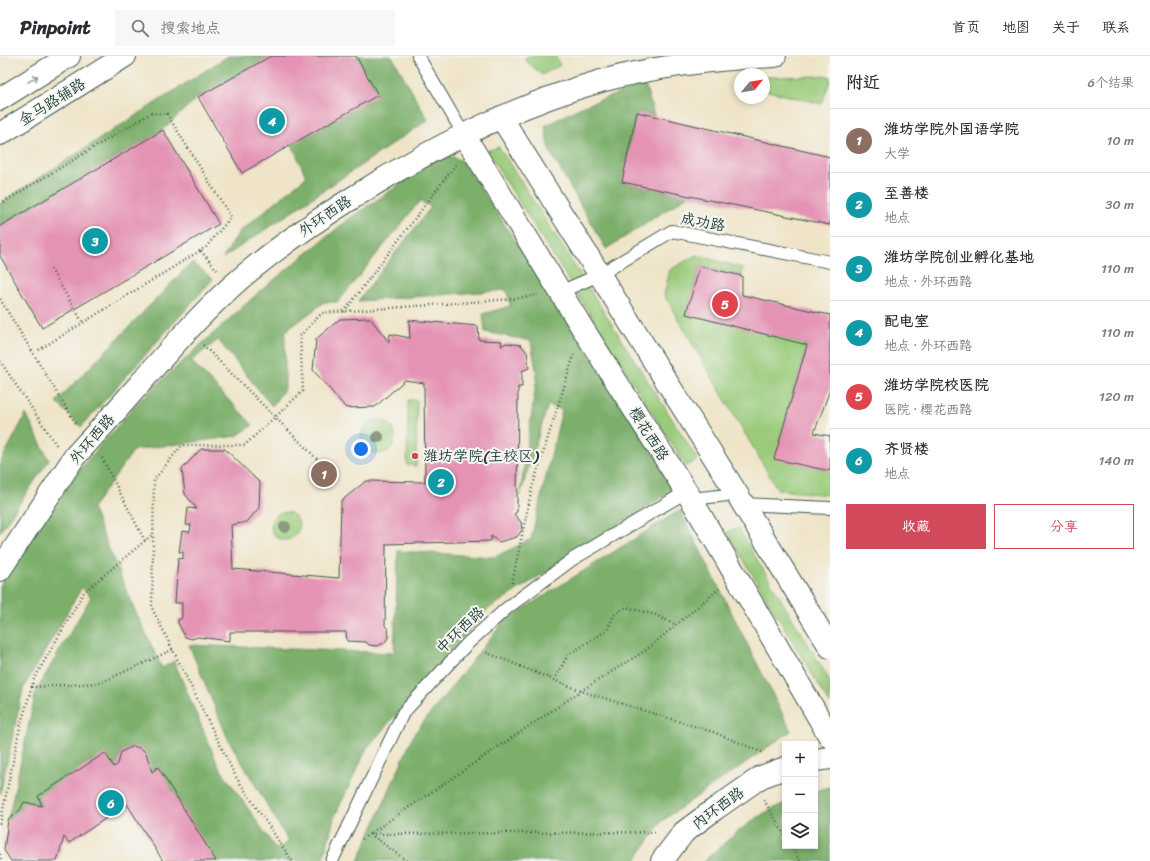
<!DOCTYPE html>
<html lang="zh">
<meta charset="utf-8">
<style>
:root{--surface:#fff;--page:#f7f7f7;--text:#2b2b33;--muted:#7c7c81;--line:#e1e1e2;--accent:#d1495b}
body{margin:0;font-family:Sriracha,"LXGW WenKai TC",sans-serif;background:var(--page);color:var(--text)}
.controls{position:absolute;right:12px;bottom:12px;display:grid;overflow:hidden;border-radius:0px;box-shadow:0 2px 6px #0003}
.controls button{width:36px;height:36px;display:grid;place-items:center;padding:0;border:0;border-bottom:1px solid var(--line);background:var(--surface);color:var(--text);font:20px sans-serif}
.compass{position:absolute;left:734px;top:12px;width:36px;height:36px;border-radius:50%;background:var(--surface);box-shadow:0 2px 6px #0003;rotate:60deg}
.you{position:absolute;left:361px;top:393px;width:14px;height:14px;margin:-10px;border:3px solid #fff;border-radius:50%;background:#1a73e8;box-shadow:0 0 0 6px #1a73e833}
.badge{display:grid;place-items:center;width:26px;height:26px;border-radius:50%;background:var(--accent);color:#fff;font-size:13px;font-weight:700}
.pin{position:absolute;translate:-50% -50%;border:2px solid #fff;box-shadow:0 1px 4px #0006}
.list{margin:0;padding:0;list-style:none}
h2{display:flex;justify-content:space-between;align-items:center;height:52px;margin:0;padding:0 16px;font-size:17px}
h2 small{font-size:13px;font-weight:400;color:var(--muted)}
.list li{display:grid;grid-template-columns:26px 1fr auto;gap:12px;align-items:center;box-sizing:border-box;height:64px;padding:0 16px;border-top:1px solid var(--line)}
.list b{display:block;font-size:15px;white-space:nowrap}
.list p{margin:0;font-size:13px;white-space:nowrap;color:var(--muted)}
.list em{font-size:13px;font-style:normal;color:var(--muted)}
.actions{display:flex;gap:8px;padding:12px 16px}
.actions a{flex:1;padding:9px 0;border:1px solid var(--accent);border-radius:0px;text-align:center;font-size:14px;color:var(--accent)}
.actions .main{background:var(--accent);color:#fff}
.icon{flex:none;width:22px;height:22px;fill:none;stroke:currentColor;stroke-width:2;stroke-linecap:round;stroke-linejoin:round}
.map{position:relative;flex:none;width:830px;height:805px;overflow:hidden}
header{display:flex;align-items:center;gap:24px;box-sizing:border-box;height:56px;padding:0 20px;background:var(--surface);border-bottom:1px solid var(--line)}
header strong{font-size:19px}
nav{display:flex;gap:22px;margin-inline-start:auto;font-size:14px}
.search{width:280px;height:36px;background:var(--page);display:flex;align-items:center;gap:10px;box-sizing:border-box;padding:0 14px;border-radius:0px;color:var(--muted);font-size:15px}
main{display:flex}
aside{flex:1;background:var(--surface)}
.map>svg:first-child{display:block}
.green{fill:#9acb7a;stroke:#5c8457}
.forest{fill:#7baf6a;stroke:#4d764f;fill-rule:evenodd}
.building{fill:#e493b4}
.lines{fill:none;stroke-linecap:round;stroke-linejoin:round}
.lane-casing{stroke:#3e564a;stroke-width:14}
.street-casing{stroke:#3e564a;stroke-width:24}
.secondary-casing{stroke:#3e564a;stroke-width:24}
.primary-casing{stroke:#3e564a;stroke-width:24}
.path{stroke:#3e564a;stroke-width:2.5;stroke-dasharray:1 3;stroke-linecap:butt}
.lane{stroke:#fff;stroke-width:12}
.street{stroke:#fff;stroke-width:22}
.secondary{stroke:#fff;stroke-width:22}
.primary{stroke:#fff;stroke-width:22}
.tree{fill:#8e9b80}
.oneway{stroke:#8f9e9a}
.poi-dot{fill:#d1495b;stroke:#f6f6f2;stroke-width:1.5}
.labels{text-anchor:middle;stroke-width:4;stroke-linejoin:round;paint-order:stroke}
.street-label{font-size:15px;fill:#1f3d34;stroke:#f6f6f2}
.poi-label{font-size:15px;fill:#1f3d34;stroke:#f6f6f2;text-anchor:start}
</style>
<header>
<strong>Pinpoint</strong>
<div class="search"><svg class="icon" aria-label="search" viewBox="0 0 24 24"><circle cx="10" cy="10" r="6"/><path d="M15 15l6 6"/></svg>搜索地点</div>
<nav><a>首页</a><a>地图</a><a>关于</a><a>联系</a></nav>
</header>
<main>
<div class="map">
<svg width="830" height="805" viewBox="0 0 830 805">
<rect width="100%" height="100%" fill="#f6f6f2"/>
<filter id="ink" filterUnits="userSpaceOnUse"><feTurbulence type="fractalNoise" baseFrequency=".025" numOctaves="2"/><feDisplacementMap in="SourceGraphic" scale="8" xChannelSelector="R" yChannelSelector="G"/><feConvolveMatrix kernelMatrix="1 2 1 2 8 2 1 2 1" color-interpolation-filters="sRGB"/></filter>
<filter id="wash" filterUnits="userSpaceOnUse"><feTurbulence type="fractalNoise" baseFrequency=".012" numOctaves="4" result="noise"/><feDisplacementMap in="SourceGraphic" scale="16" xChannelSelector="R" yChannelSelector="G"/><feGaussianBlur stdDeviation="0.9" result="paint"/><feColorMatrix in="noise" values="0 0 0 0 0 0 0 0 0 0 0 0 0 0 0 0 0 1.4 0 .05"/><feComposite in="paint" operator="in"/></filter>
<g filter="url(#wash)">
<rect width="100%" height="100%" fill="#efe4c8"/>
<path class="green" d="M528 0H555L560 9 542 19 524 3Z
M830 20V25L822 48 764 34V21Z
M499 91 698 404 686 410 487 95Z
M696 199 743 212 742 220 700 210 686 257 807 289 775 402 830 415V439L778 434 664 239 670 214Z
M408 344H417L416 410 407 409Z
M361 381a17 17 0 1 1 34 0a17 17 0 1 1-34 0Z
M271 470a14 14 0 1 1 28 0a14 14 0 1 1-28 0Z
M738 472 830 625V648L727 476Z"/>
<path class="forest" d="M228 0H271L198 41 160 76 0 170V151L2 146Z
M356 0H392L428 64 223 202 239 176 306 121 292 88 378 39Z
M645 28 654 60 637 56 622 126 688 140 606 193 549 94 545 70 581 51Z
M445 98 463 105 677 432 488 553 367 692 334 762 323 805H215L159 711 152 716C146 705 149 693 133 690L121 696 118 708 114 711 38 741 42 750 24 746 20 754 8 764 36 635 91 541 82 531 23 633 0 738V530L7 517 78 415 141 343 258 237 350 162ZM420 145 431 151 358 245 507 234 510 250 483 258 485 276 531 285 537 320 520 439 548 349 562 354 531 483 495 501 398 495 394 597 189 589 228 683 289 786 276 793 218 709 174 605 162 612 132 548 92 452 134 394 237 380 253 369 191 305 218 284 272 350 285 332V276L324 246H338Z
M192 206 213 223 81 371 56 346Z
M26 358 49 404 0 476V407Z
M680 454 791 675 662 765 635 805H358L414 678 504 565Z
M830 731V805H704C729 783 754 759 785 747V790H815V735Z"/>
<g id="blocks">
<path class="building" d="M271 0H356L378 39 242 117 198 41Z
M637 56 830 101V169L622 126Z
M163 74 219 168 42 272 0 200V170Z
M700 210 742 220V239L830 259V334L814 377 830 380V415L774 403 807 289 686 258Z
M370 262 389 286 390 278 410 282 409 264 478 270 479 284 502 285 501 290 506 287 521 289 527 296 529 312 522 315V331H518L517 456 514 458 521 466 522 474 517 481 499 486 491 480V485L386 488 385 570 388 573 389 581 384 587 377 590 369 589 366 586 347 585 346 576H230V585L198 581 192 583 185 581 178 567V564L182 562V547H175L178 502 183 503V496H179L182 475 190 476 191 469H186L188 452 197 453 185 438 182 413 201 393H225L260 427 259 452 247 466 231 469 233 513 339 522 341 445 366 425 425 426 424 327 405 324 375 351 346 352 313 314 316 283 340 263Z
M133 690 142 693 146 697 152 716 158 711 216 805H163L127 748 69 787 64 781 57 805H11L4 794 8 764 20 754 24 746 42 750 38 740 105 697 114 711 118 708 121 696Z"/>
</g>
</g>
<g filter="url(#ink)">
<use href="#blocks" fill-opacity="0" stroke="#3e564a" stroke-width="1"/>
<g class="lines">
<defs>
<path id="lane" d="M418 0 464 79
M560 236 599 219 672 175 830 206
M691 443 737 438
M743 448 830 452
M332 805 403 657 467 588 507 552 573 503 686 436"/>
<path id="street" d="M501 61 737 438 830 591
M464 79 583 273 691 443 830 681
M0 514 75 400 87 387C136 335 179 278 232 230 269 197 311 168 354 141 431 92 513 50 601 25 657 10 718 3 775 0
M815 704 830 702
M662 805 684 776 715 753 761 721 785 712"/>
<path id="secondary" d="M0 78 125 0"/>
<path id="primary" d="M0 43 69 0"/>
</defs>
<use href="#lane" class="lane-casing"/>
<use href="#street" class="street-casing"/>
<use href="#secondary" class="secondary-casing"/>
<use href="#primary" class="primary-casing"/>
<path class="path" d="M0 148 151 57 167 58 231 161 206 191 37 295
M201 195 217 214
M51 213 83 267
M0 243 76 368
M344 256 457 107
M203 289 319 405
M0 305 57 390
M102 402 145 485
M512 527 532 432 574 299
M483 595 581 635 713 676 764 697
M554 624 568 599 607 574 614 559 626 551 656 559 676 569
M31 631 100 627 174 593
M764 744 785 780
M0 768 20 671 34 623 84 536 153 478
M370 778 657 776
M370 778 407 805
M362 783 581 635 646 594 720 532
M791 790 800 805
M0 798 1 805
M292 805 236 721 152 552 154 424 182 389H245L303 335 300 280 322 257 512 243 538 239"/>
<use href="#lane" class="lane"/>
<use href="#street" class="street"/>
<use href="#secondary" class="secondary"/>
<use href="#primary" class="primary"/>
</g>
<g class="tree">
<circle cx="378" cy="381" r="6"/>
<circle cx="285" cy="471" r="6"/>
</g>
<defs><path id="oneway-shaft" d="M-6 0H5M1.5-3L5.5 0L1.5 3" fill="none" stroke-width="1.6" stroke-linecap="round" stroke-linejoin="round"/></defs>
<use class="oneway" href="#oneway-shaft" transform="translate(33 23) rotate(-32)"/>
</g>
<circle class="poi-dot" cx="415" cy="400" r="4"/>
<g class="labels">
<g class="street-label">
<text transform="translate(52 46) rotate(-32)" y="5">金马路辅路</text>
<text transform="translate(325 160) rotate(-34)" y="5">外环西路</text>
<text transform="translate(703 166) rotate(10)" y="5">成功路</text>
<text transform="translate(649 378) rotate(58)" y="5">樱花西路</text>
<text transform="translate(92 383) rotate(-50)" y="5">外环西路</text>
<text transform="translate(460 574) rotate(-44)" y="5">中环西路</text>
<text transform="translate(718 752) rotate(-36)" y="5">内环西路</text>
</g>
<g class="poi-label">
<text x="423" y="405">潍坊学院(主校区)</text>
</g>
</g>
</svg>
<div class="controls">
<button>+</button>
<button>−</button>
<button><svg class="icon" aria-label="layers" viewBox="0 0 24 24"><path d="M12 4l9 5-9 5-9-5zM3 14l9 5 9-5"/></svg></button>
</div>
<svg class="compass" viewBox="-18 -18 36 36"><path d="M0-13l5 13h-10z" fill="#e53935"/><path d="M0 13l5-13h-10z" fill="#7c7c81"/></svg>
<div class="you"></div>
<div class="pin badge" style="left:324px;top:418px;background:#8d6e63">1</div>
<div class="pin badge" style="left:441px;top:426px;background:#0f9aa8">2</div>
<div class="pin badge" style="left:95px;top:185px;background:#0f9aa8">3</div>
<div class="pin badge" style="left:272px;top:65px;background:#0f9aa8">4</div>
<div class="pin badge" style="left:725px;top:248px;background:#e0444e">5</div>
<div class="pin badge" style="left:111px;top:747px;background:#0f9aa8">6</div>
</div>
<aside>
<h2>附近<small>6个结果</small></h2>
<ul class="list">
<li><span class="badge" style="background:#8d6e63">1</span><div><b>潍坊学院外国语学院</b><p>大学</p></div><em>10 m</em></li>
<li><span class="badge" style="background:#0f9aa8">2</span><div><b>至善楼</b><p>地点</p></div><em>30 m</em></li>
<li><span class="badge" style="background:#0f9aa8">3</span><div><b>潍坊学院创业孵化基地</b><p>地点 · 外环西路</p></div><em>110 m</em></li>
<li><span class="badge" style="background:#0f9aa8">4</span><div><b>配电室</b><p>地点 · 外环西路</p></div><em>110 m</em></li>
<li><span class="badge" style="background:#e0444e">5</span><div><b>潍坊学院校医院</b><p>医院 · 樱花西路</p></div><em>120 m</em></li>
<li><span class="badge" style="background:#0f9aa8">6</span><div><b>齐贤楼</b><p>地点</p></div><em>140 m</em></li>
</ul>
<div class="actions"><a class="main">收藏</a><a>分享</a></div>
</aside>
</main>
